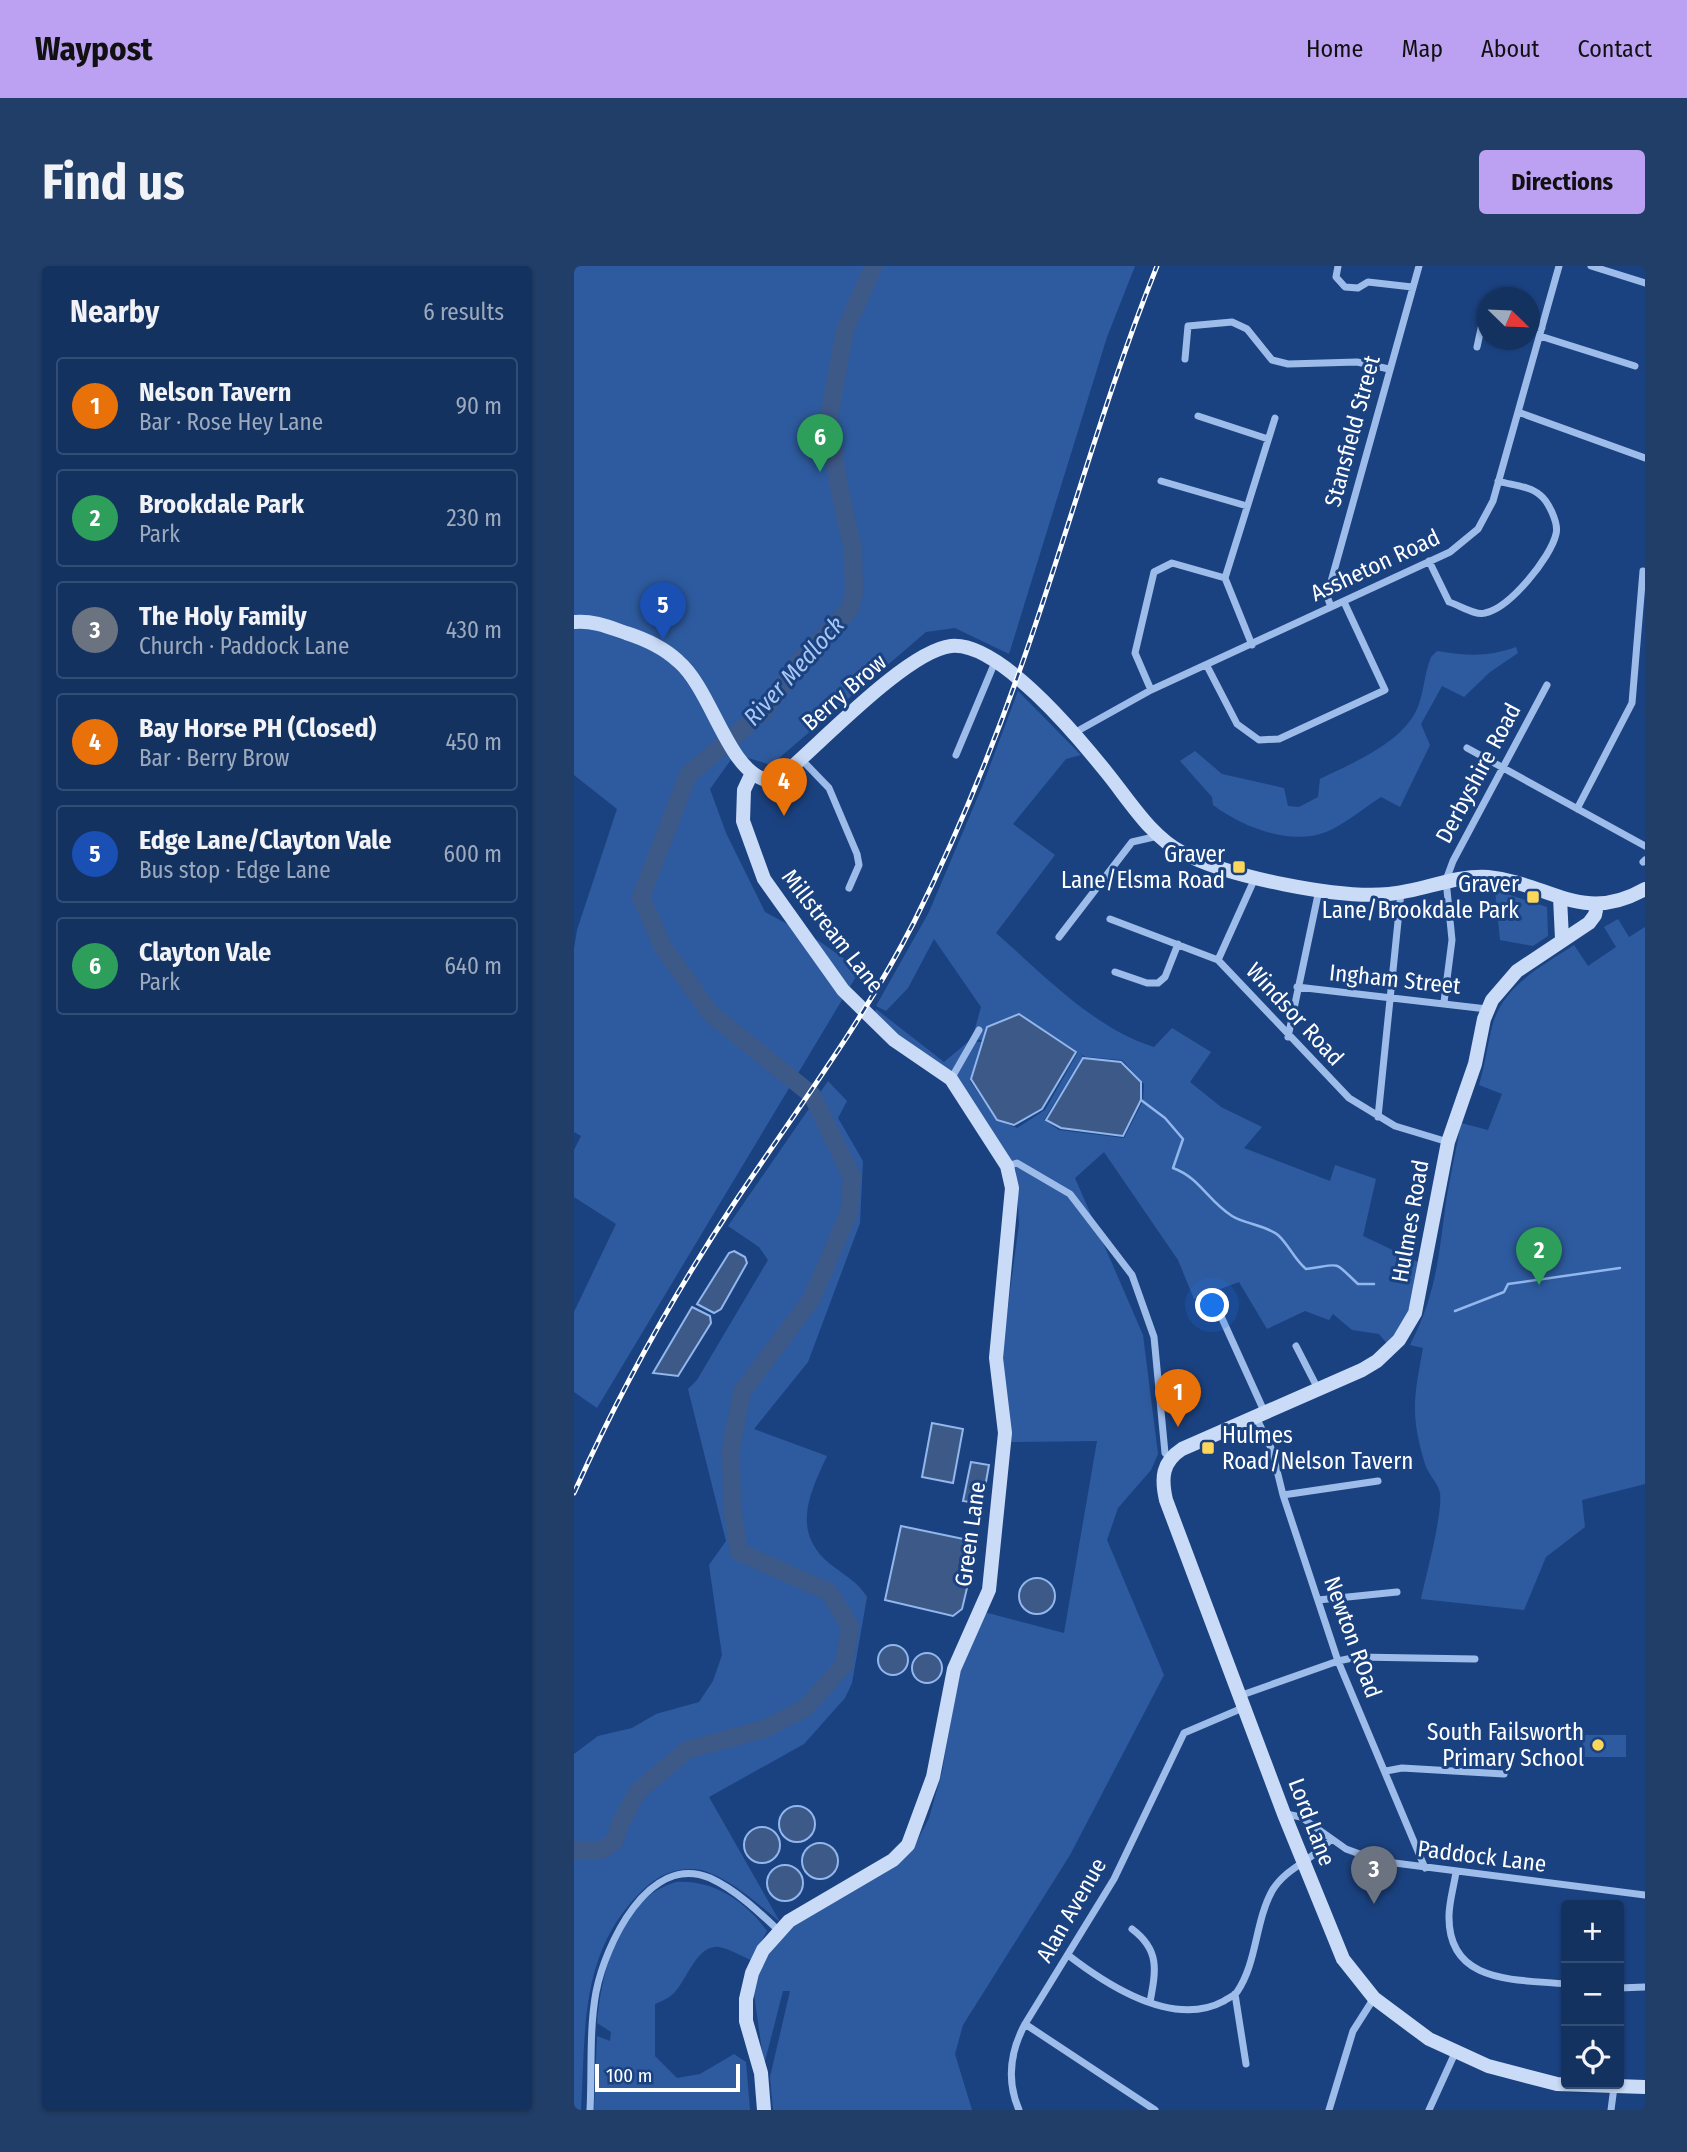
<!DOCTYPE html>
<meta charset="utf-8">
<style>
:root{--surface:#143260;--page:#213e69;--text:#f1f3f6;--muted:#9daabd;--line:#334d75;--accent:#bca0f2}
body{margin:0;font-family:"Fira Sans Condensed",sans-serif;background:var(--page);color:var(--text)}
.controls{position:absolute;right:21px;bottom:21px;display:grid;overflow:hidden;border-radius:7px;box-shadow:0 2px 5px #0004}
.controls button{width:63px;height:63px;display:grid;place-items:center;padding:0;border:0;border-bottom:2px solid var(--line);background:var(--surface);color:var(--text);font:35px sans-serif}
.compass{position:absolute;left:903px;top:21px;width:63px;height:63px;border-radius:50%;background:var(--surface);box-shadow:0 2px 5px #0004;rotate:113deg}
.scale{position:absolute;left:21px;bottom:18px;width:145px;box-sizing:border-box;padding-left:7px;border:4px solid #fff;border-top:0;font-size:19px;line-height:24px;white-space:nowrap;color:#fff;-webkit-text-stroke:5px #1b4280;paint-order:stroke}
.you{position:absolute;left:639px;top:1040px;width:24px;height:24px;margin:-18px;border:5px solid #fff;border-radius:50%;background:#1a73e8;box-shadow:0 0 0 10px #1a73e833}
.badge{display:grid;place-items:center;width:46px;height:46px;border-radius:50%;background:var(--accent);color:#fff;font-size:23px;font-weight:700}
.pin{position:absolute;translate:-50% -58px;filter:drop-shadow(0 2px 4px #0008)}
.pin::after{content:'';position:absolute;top:37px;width:24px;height:21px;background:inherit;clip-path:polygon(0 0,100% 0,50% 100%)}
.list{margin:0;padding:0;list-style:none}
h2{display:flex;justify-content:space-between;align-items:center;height:91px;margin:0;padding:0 28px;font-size:30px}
h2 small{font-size:23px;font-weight:400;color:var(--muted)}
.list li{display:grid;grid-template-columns:46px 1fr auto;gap:21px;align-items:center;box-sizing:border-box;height:98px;margin:0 14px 14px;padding:0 14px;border:2px solid var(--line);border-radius:7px}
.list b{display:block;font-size:26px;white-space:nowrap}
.list p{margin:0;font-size:23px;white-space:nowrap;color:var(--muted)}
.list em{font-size:23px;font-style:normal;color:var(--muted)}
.icon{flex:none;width:38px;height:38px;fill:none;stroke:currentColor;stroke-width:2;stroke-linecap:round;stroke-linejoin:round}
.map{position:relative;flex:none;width:1071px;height:1844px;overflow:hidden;border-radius:7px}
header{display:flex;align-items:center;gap:42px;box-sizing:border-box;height:98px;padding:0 35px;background:var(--accent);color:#111}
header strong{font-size:33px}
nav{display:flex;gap:38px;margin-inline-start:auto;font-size:24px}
.intro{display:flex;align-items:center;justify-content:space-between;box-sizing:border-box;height:168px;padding:0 42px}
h1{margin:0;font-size:49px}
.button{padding:18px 32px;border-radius:7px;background:var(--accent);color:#111;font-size:24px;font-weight:700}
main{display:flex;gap:42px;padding:0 42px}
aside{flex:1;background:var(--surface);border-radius:7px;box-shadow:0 2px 5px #0004}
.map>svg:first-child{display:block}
.green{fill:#2e5b9f;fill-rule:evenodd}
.water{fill:#3d5988;stroke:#91b7ec;stroke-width:2}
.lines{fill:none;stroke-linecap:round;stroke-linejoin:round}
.stream{stroke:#91b7ec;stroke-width:2.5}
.river{stroke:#3d5988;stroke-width:18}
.street{stroke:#9ebcea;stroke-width:7}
.secondary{stroke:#cadbf7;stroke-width:14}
.rail-casing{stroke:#fff;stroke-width:5}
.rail{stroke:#1b4280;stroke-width:2.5;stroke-dasharray:8;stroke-linecap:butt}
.poi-dot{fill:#fbd65b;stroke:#1b4280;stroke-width:2.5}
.labels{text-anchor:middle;stroke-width:6;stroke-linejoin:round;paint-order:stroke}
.street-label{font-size:23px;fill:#fff;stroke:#1b4280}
.poi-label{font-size:23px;fill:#fff;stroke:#1b4280;text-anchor:end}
.water-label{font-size:24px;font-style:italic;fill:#aac7f2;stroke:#1b4280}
</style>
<header>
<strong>Waypost</strong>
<nav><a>Home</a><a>Map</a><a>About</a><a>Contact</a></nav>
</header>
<div class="intro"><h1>Find us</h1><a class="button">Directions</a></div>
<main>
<aside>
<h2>Nearby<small>6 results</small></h2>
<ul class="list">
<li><span class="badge" style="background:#e8710a">1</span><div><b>Nelson Tavern</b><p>Bar · Rose Hey Lane</p></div><em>90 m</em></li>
<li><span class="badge" style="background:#2e9e5b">2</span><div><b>Brookdale Park</b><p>Park</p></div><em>230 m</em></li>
<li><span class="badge" style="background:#6b7280">3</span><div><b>The Holy Family</b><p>Church · Paddock Lane</p></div><em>430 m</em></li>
<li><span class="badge" style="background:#e8710a">4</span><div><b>Bay Horse PH (Closed)</b><p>Bar · Berry Brow</p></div><em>450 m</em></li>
<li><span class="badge" style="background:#1a4fb4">5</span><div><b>Edge Lane/Clayton Vale</b><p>Bus stop · Edge Lane</p></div><em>600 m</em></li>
<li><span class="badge" style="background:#2e9e5b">6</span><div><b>Clayton Vale</b><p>Park</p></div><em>640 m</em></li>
</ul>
</aside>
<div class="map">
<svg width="1071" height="1844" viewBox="0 0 1071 1844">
<rect width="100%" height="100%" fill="#1b4280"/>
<path class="green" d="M0 0H561L533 71 435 388 381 362 352 366 197 499 161 488 136 523 152 567 191 646 245 675 286 704 23 1142 0 1126V1046L42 958 0 931V884L7 870 0 866V683L3 664 43 543 0 509Z
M942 381 944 387 916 406 890 431 868 420 847 458 856 479 826 541 807 531C790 542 771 558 752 566 715 580 669 561 639 539L638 531 606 495 621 485 648 508 710 522 714 540 725 541 744 531 746 513C778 497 832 476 845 438 850 423 851 406 857 391L863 385C893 390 914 391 942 381Z
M444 425 507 489 492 493 439 558 481 589 422 667C469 708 519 762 580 781L598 762 637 786 616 816 647 841 688 861 670 882 756 915 761 899 802 913 789 970 846 997 832 1054 815 1080 805 1068 778 1064 759 1048 755 1054 731 1045 693 1063 665 1016 620 1033 604 994 530 886 501 912 569 1069 584 1188 577 1204 544 1242 533 1274 590 1409 496 1589 389 1759 381 1788 398 1844H199L196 1811 216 1725H209L190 1799 179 1721 192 1686 212 1662 339 1583 355 1552 368 1506 386 1401 410 1346 490 1367 523 1175 436 1176 427 1092 445 958 442 905 423 875 363 800 300 749 302 743 370 796 395 775 407 776 396 815 422 853 443 862 471 844 504 786 444 747 413 761 408 774 398 773 407 741 360 673 334 722 312 745 302 740 355 646 408 521ZM505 787 512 791 548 794 570 818 569 835 550 872 485 864 470 854 509 790Z
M921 624 973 641 974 670 959 680 926 674Z
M1044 653 1055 671 1071 661V1218L1008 1234 1011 1261 972 1291 950 1344 847 1333C852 1310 869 1247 866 1227 864 1217 854 1208 851 1198 836 1148 840 1132 849 1082L836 1079C861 1030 864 997 871 943 875 914 882 886 887 857L914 864 928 828 905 819C911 799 913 781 918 761 928 720 968 700 1000 679L1014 700 1042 681 1030 661Z
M254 815 273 835 264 852 289 895 286 957 234 1096 180 1163 253 1190C235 1228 217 1266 256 1298 269 1308 285 1317 293 1331L278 1417 271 1432 230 1478 135 1531 206 1656C183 1637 159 1615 131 1605 110 1599 87 1607 72 1621 5 1683 12 1760 7 1844H0V1488L24 1470 58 1462 82 1448 125 1436 139 1415 148 1389 135 1299 152 1275 114 1123 123 1114 194 994 185 981 154 960Z
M1009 1469H1052V1491H1009Z
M102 1616C140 1614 171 1635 193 1665L177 1694C167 1690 156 1683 145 1681 123 1678 113 1714 100 1727 95 1732 88 1735 81 1738V1790L103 1812 126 1808 160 1788 172 1796 176 1844H20L23 1770 36 1775 37 1766 23 1757C28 1706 44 1633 102 1616Z"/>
<path class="water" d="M445 748 502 786 468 843 440 859 423 854 397 813 413 761Z
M509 792 547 796 567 816V834L549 870 487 862 472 854Z
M160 985 171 991 173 997 147 1043 140 1047 123 1038 155 987Z
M118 1041 136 1050 137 1057 104 1110 79 1107Z
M358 1157 389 1163 379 1217 348 1211Z
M397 1196 415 1199 408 1238 389 1235Z
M327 1260 404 1276 388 1343 379 1350 311 1334Z
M445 1330a18 18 0 1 1 36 0a18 18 0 1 1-36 0Z
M304 1394a15 15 0 1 1 30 0a15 15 0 1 1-30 0Z
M338 1402a15 15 0 1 1 30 0a15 15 0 1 1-30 0Z
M205 1558a18 18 0 1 1 36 0a18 18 0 1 1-36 0Z
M170 1579a18 18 0 1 1 36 0a18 18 0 1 1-36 0Z
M228 1595a18 18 0 1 1 36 0a18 18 0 1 1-36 0Z
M193 1617a18 18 0 1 1 36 0a18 18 0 1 1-36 0Z"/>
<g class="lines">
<path class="stream" d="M567 834 591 852 609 873 599 902C626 912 633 934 658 950 671 958 691 959 704 969 715 979 720 993 732 1003 769 998 758 994 784 1018H800
M881 1045 930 1026 934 1018 1046 1002"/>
<path class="river" d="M0 1584H27L40 1576 46 1558 64 1525 113 1484 190 1463 231 1442 270 1399 276 1360 255 1326 165 1286 158 1241 157 1182 168 1126 237 1034 275 947 278 911 238 829 137 748 89 681 67 631 114 509 191 444 225 396 276 343 280 327 279 284 265 221 255 151 271 64 300 0"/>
<path class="street" d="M764 0 762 11 771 21 784 22 794 16 838 21
M1017 0 1071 17
M956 59 968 62
M966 70 1061 100
M903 81 908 58 914 52
M611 93 614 60 658 56 673 63 698 94 714 98 783 96 815 103
M944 146 1071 192
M624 150 694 173
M587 215 673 240
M855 295 875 336C885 339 902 350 911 347 936 342 977 291 982 268 985 257 974 235 966 229 956 220 937 219 924 215
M651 312 701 152
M757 341 753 330 845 0
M633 400 663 458 685 474 705 473 811 424 770 336
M577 424 561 387 580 306 598 297 651 312 678 379
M500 467 577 424 876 286 904 263 919 235 985 0
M893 482 1071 580
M382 489 421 396
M227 493 255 522 283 588 285 599 275 622
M1003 543 1058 437 1069 305
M1069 596 1071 594
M536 653 644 694 775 832 821 860 874 876
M485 671 558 576 584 570
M644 694 681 612
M541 706 573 717H584L591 711 604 678
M723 721 913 743
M870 736 878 674 872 614 879 595 973 419
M714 771 745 624
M377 813 405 764
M804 851 827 626
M433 900 443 897 496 928 558 1009 580 1071 591 1187 596 1192
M646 1048 690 1145
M722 1080 744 1123
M682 1151 698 1184 709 1229 764 1395 851 1602
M709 1229 804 1215
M744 1334 823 1326
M668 1429 764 1395 783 1391 901 1393
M812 1505 828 1502 930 1508
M712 1548 727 1551 772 1583 805 1595 1071 1629
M882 1606C880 1620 875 1636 875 1650 874 1719 943 1713 992 1718
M558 1663C586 1684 582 1704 576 1736
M494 1689C534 1720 600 1762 650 1735 654 1732 660 1730 663 1726 683 1697 681 1656 698 1625 712 1601 740 1594 757 1573
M1045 1722 1071 1721
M661 1728 672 1798
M16 1844C18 1806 15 1764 22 1726 31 1680 74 1586 136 1612 162 1624 184 1645 204 1664
M445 1844C432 1814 436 1786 451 1758
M581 1844 451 1758 540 1613 610 1467 671 1441
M755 1844 779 1765 800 1732
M855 1844 881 1787
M1037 1844 1040 1821"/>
<path class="secondary" d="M0 356C18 354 35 361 52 367 71 373 90 382 104 395 138 424 153 503 192 514L210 508C247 477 333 385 377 380 425 375 505 472 533 507 555 534 577 571 609 587 655 611 764 633 815 628 849 625 880 609 914 611 975 617 1008 659 1071 623
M177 509 170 524 169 555 190 613 269 724 320 774 377 813 433 900 438 922 422 1092 431 1167 415 1324 380 1403 359 1511 334 1579 319 1594 215 1655 189 1684 178 1707 172 1733V1755L187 1807 190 1844
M986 631 988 673
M1023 639 1021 649 1015 657 943 705 918 734 910 753 901 798 874 876 841 1047 825 1074 803 1095 788 1104 608 1183C588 1196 587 1212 592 1234L710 1548 769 1693 800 1732 855 1773 914 1800 983 1818 1071 1821"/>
<defs>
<path id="rail" d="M0 1227C45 1127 98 1031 159 939 221 846 289 756 340 656 388 560 428 459 462 357 502 238 536 117 583 0"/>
</defs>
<use href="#rail" class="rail-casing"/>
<use href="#rail" class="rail"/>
</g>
<g class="poi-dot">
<rect x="658" y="594" width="14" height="14" rx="3.5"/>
<rect x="952" y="624" width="14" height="14" rx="3.5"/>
<rect x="627" y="1175" width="14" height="14" rx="3.5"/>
<circle cx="1024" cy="1479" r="7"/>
</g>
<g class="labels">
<g class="street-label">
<text transform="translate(778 165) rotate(-75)" y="8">Stansfield Street</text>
<text transform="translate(801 299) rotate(-25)" y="8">Assheton Road</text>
<text transform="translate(270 426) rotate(-41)" y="8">Berry Brow</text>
<text transform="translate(904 507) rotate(-62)" y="8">Derbyshire Road</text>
<text transform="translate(259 665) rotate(52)" y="8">Millstream Lane</text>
<text transform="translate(821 713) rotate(6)" y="8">Ingham Street</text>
<text transform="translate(721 748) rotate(47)" y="8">Windsor Road</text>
<text transform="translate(836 955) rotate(-80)" y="8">Hulmes Road</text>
<text transform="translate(396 1268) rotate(-82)" y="8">Green Lane</text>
<text transform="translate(779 1371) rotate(70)" y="8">Newton ROad</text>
<text transform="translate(738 1556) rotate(69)" y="8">Lord Lane</text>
<text transform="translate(908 1590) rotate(7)" y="8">Paddock Lane</text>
<text transform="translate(497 1644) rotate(-60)" y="8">Alan Avenue</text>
</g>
<g class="poi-label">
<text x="651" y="596">Graver<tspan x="651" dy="26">Lane/Elsma Road</tspan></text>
<text x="945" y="626">Graver<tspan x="945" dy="26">Lane/Brookdale Park</tspan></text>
<text x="648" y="1177" text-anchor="start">Hulmes<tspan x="648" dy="26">Road/Nelson Tavern</tspan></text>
<text x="1010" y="1474">South Failsworth<tspan x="1010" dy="26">Primary School</tspan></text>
</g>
<g class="water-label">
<text transform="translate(220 405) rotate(-48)" y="8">River Medlock</text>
</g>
</g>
</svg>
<div class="controls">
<button>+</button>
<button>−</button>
<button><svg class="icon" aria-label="locate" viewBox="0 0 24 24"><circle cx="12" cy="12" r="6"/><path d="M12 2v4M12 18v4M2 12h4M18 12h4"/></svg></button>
</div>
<svg class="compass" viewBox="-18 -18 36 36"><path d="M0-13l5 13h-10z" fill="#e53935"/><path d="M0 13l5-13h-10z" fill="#9daabd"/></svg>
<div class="scale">100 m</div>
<div class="you"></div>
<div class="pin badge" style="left:604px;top:1161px;background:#e8710a">1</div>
<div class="pin badge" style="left:965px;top:1019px;background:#2e9e5b">2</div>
<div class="pin badge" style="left:800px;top:1638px;background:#6b7280">3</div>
<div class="pin badge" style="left:210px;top:550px;background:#e8710a">4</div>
<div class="pin badge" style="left:89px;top:374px;background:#1a4fb4">5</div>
<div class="pin badge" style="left:246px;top:206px;background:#2e9e5b">6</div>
</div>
</main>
